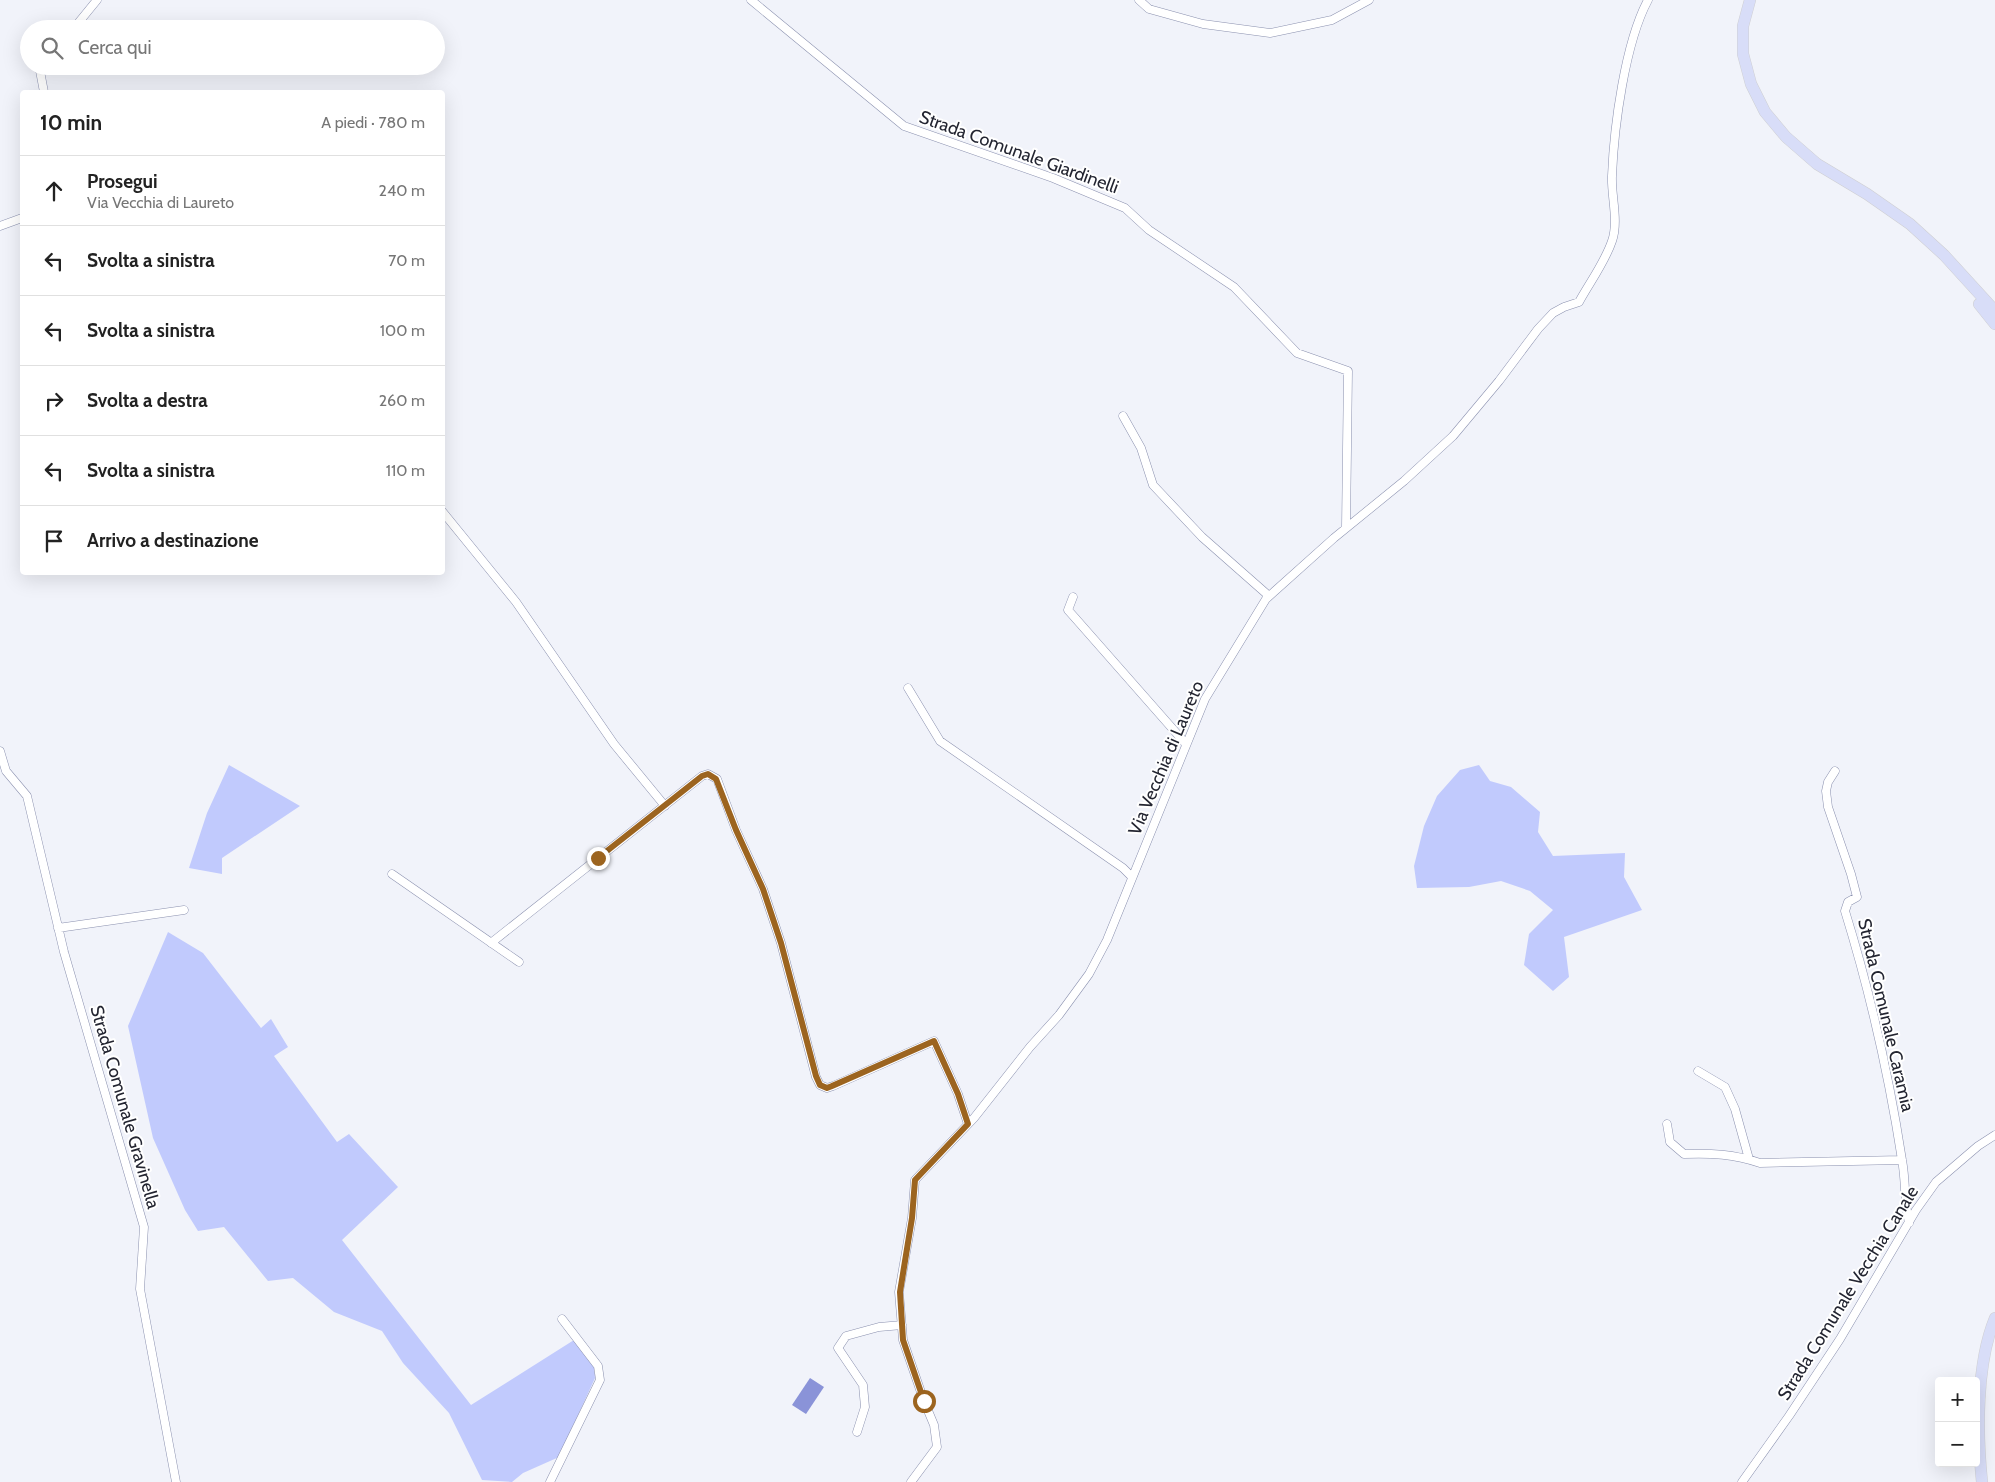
<!DOCTYPE html>
<html lang="it">
<meta charset="utf-8">
<style>
:root{--surface:#fff;--page:#f6f6f6;--text:#222;--muted:#767676;--line:#e0e0e0}
body{margin:0;font-family:Cabin,sans-serif;background:var(--page);color:var(--text)}
.controls{position:absolute;right:15px;bottom:15px;display:grid;overflow:hidden;border-radius:5px;box-shadow:0 5px 20px #0002}
.controls button{width:45px;height:45px;display:grid;place-items:center;padding:0;border:0;border-bottom:1px solid var(--line);background:var(--surface);color:var(--text);font:25px sans-serif}
.stop{position:absolute;width:15px;height:15px;margin:-11px;border:4px solid #9c641f;border-radius:50%;background:#fff}
.stop.end{background:#9c641f;border-color:#fff;box-shadow:0 1px 5px #0008}
.list{margin:0;padding:0;list-style:none}
h2{display:flex;justify-content:space-between;align-items:center;height:65px;margin:0;padding:0 20px;font-size:21px}
h2 small{font-size:16px;font-weight:400;color:var(--muted)}
.list li{display:grid;grid-template-columns:32px 1fr auto;gap:15px;align-items:center;box-sizing:border-box;height:70px;padding:0 20px;border-top:1px solid var(--line)}
.list b{display:block;font-size:19px;white-space:nowrap}
.list p{margin:0;font-size:16px;white-space:nowrap;color:var(--muted)}
.list em{font-size:16px;font-style:normal;color:var(--muted)}
.icon{flex:none;width:28px;height:28px;fill:none;stroke:currentColor;stroke-width:2;stroke-linecap:round;stroke-linejoin:round}
.map{position:relative;flex:none;width:1995px;height:1482px;overflow:hidden}
.search{position:absolute;background:var(--surface);box-shadow:0 5px 20px #0002;left:20px;top:20px;width:425px;height:55px;display:flex;align-items:center;gap:12px;box-sizing:border-box;padding:0 18px;border-radius:28px;color:var(--muted);font-size:19px}
.panel{position:absolute;background:var(--surface);box-shadow:0 5px 20px #0002;left:20px;top:90px;width:425px;height:485px;border-radius:5px}
.map>svg:first-child{display:block}
.green{fill:#c1cafd}
.water{fill:#8a93d8}
.lines{fill:none;stroke-linecap:round;stroke-linejoin:round}
.minor-casing{stroke:#8b91af;stroke-width:9}
.primary-casing{stroke:#cfcfd2;stroke-width:12}
.minor{stroke:#fff;stroke-width:8}
.primary{stroke:#d8ddf8;stroke-width:11}
.route{stroke:#9c641f;stroke-width:6}
.labels{text-anchor:middle;stroke-width:4;stroke-linejoin:round;paint-order:stroke}
.street-label{font-size:18px;fill:#232531;stroke:#fff}
</style>
<div class="map">
<svg width="1995" height="1482" viewBox="0 0 1995 1482">
<rect width="100%" height="100%" fill="#f1f3fa"/>
<path class="green" d="M229 765 300 806 222 858V874L189 868 207 813Z
M1479 765 1490 781 1511 787 1540 812 1538 832 1553 856 1625 853 1624 877 1642 910 1564 937 1569 977 1553 991 1524 965 1529 934 1553 910 1530 891 1501 881 1469 887 1417 888 1414 866 1424 826 1437 796 1460 770Z
M168 932 203 953 261 1028 271 1019 288 1047 274 1056 337 1142 349 1134 398 1187 342 1240 471 1405 574 1340 594 1365 595 1378 559 1457 523 1473 512 1482 482 1480 449 1413 403 1363 382 1331 334 1312 293 1278 268 1281 224 1227 198 1231 185 1210 153 1138 128 1026Z"/>
<path class="water" d="M810 1378 824 1387 806 1414 792 1405Z"/>
<g class="lines">
<defs>
<path id="minor" d="M751 0 904 126 1053 178 1125 208 1149 230 1234 287 1297 353 1348 371 1346 528
M1139 0 1149 9 1203 24 1270 33 1332 20 1369 0
M78 29 79 22 97 0
M44 92 40 71 46 66
M0 226 22 218
M1123 416 1141 448 1153 485 1202 537 1269 596
M442 511 516 602 614 744 665 806
M1073 597 1068 610 1076 619 1186 744
M908 688 940 741 1123 868 1132 877
M0 751 6 771 27 796 64 952 144 1227 140 1289 176 1482
M1835 771 1828 782 1826 791 1828 807 1851 874 1857 897 1848 902 1845 911C1870 992 1889 1076 1902 1160 1906 1181 1904 1202 1909 1223
M392 874 519 962
M58 928 184 910
M491 943 702 776 708 774 717 779 736 830 763 889 781 943 816 1077 820 1085 827 1088 833 1086 934 1041 958 1094 968 1124
M1698 1071 1725 1087 1735 1109 1749 1159
M1667 1124 1670 1142 1684 1154C1711 1153 1734 1154 1760 1163L1902 1160
M857 1432 865 1407 863 1385 838 1348 846 1336 879 1327 902 1325
M550 1482 600 1380 598 1366 562 1319
M911 1482 937 1447 934 1425 924 1401 903 1340 899 1292 912 1218 915 1180 974 1118 1030 1047 1059 1015 1089 974 1107 940 1205 699 1266 599 1334 538 1404 481 1453 436 1499 381 1538 329 1553 313 1564 307 1579 302C1590 282 1605 262 1612 241 1619 221 1611 196 1612 176 1614 126 1625 43 1648 0
M1742 1482 1789 1416 1840 1339 1916 1210 1936 1182 1978 1146 1995 1135"/>
<path id="primary" d="M1750 0 1743 26V54L1751 84 1765 112 1786 137 1817 164 1867 194 1910 224 1944 255 1995 311
M1979 304 1995 324
M1982 1482C1977 1433 1976 1364 1995 1318"/>
</defs>
<use href="#minor" class="minor-casing"/>
<use href="#primary" class="primary-casing"/>
<use href="#minor" class="minor"/>
<use href="#primary" class="primary"/>
</g>
<g class="lines">
<path class="route" d="M598 858 702 776 708 774 716 779 736 830 763 889 781 943 816 1076 820 1085 827 1088 832 1086 934 1041 958 1094 968 1124 915 1180 912 1218 900 1292 903 1340 924 1401"/>
</g>
<g class="labels">
<g class="street-label">
<text transform="translate(1019 152) rotate(20)" y="6">Strada Comunale Giardinelli</text>
<text transform="translate(1166 758) rotate(-67)" y="6">Via Vecchia di Laureto</text>
<text transform="translate(1886 1015) rotate(77)" y="6">Strada Comunale Caramia</text>
<text transform="translate(125 1107) rotate(74)" y="6">Strada Comunale Gravinella</text>
<text transform="translate(1848 1293) rotate(-58)" y="6">Strada Comunale Vecchia Canale</text>
</g>
</g>
</svg>
<div class="controls">
<button>+</button>
<button>−</button>
</div>
<div class="stop" style="left:924px;top:1401px"></div>
<div class="stop end" style="left:598px;top:858px"></div>
<div class="search"><svg class="icon" aria-label="search" viewBox="0 0 24 24"><circle cx="10" cy="10" r="6"/><path d="M15 15l6 6"/></svg>Cerca qui</div>
<section class="panel">
<h2>10 min<small>A piedi · 780 m</small></h2>
<ul class="list">
<li><svg class="icon" aria-label="ahead" viewBox="0 0 24 24"><path d="M12 20V5M6 11l6-6 6 6"/></svg><div><b>Prosegui</b><p>Via Vecchia di Laureto</p></div><em>240 m</em></li>
<li><svg class="icon" aria-label="left" viewBox="0 0 24 24"><path d="M17 20v-9H6M10 6l-5 5 5 5"/></svg><div><b>Svolta a sinistra</b></div><em>70 m</em></li>
<li><svg class="icon" aria-label="left" viewBox="0 0 24 24"><path d="M17 20v-9H6M10 6l-5 5 5 5"/></svg><div><b>Svolta a sinistra</b></div><em>100 m</em></li>
<li><svg class="icon" aria-label="right" viewBox="0 0 24 24"><path d="M7 20v-9h11M14 6l5 5-5 5"/></svg><div><b>Svolta a destra</b></div><em>260 m</em></li>
<li><svg class="icon" aria-label="left" viewBox="0 0 24 24"><path d="M17 20v-9H6M10 6l-5 5 5 5"/></svg><div><b>Svolta a sinistra</b></div><em>110 m</em></li>
<li><svg class="icon" aria-label="arrive" viewBox="0 0 24 24"><path d="M6 21V4h12l-3 4 3 4H6"/></svg><div><b>Arrivo a destinazione</b></div></li>
</ul>
</section>
</div>
